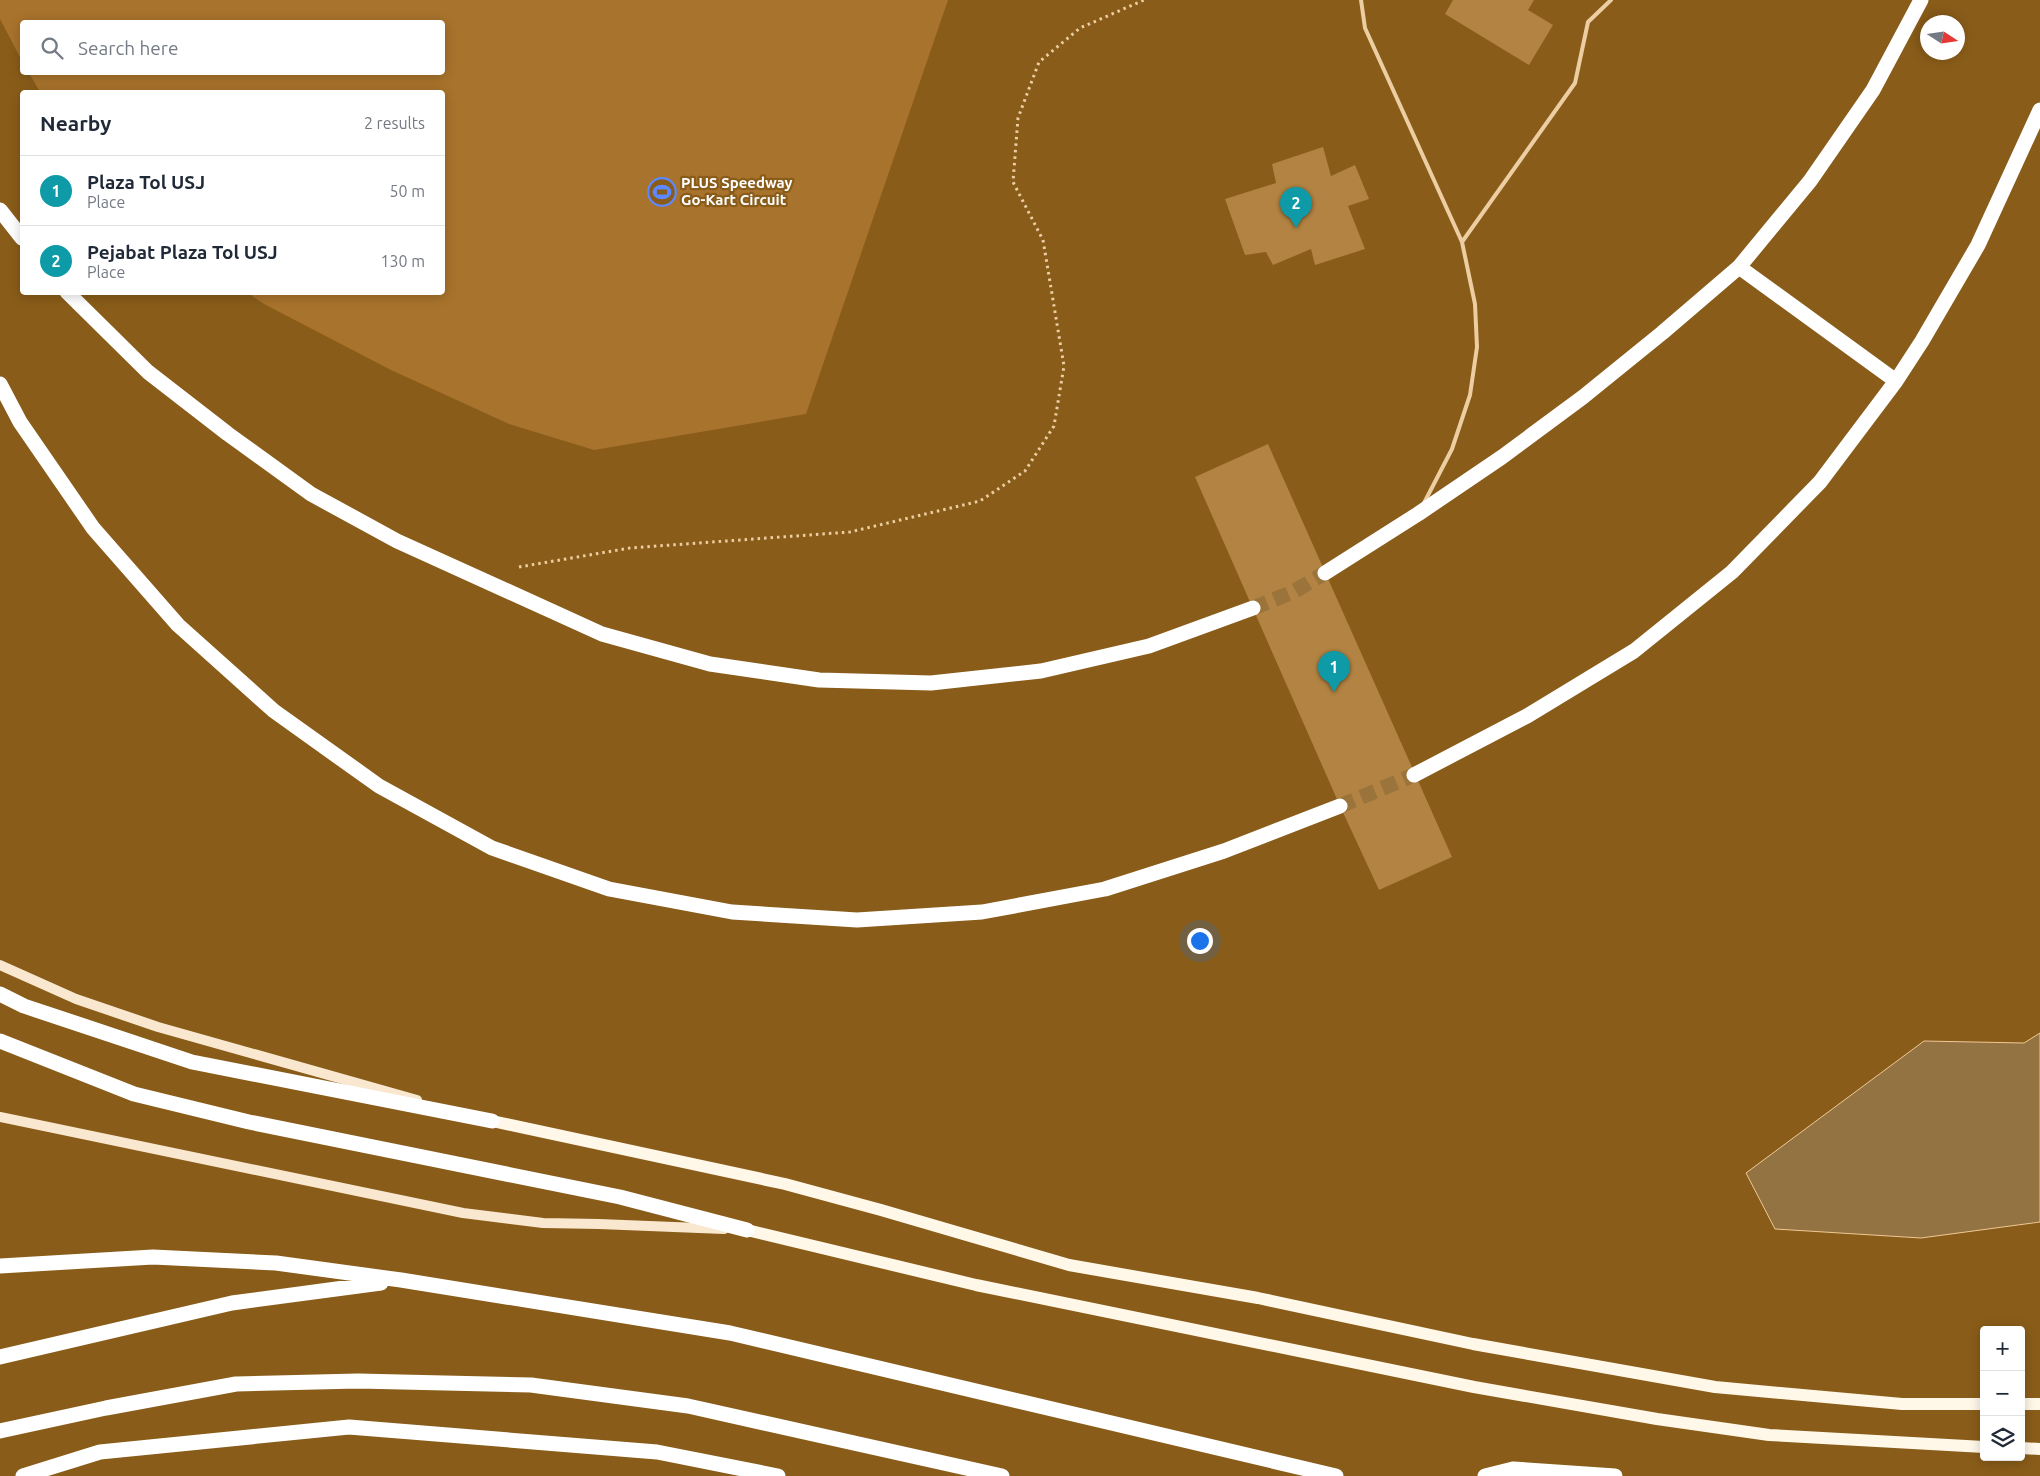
<!DOCTYPE html>
<meta charset="utf-8">
<style>
:root{--surface:#fff;--page:#f6f6f7;--text:#1f2937;--muted:#747a83;--line:#e0e1e3;--accent:#5e88ff}
body{margin:0;font-family:Ubuntu,sans-serif;background:var(--page);color:var(--text)}
.controls{position:absolute;right:15px;bottom:15px;display:grid;overflow:hidden;border-radius:5px;box-shadow:0 2px 12px #0003}
.controls button{width:45px;height:45px;display:grid;place-items:center;padding:0;border:0;border-bottom:1px solid var(--line);background:var(--surface);color:var(--text);font:25px sans-serif}
.compass{position:absolute;left:1920px;top:15px;width:45px;height:45px;border-radius:50%;background:var(--surface);box-shadow:0 2px 12px #0003;rotate:102deg}
.you{position:absolute;left:1199px;top:940px;width:18px;height:18px;margin:-12px;border:4px solid #fff;border-radius:50%;background:#1a73e8;box-shadow:0 0 0 8px #1a73e833}
.badge{display:grid;place-items:center;width:32px;height:32px;border-radius:50%;background:var(--accent);color:#fff;font-size:16px;font-weight:700}
.pin{position:absolute;translate:-50% -41px;filter:drop-shadow(0 1px 2px #0008)}
.pin::after{content:'';position:absolute;top:26px;width:18px;height:15px;background:inherit;clip-path:polygon(0 0,100% 0,50% 100%)}
.list{margin:0;padding:0;list-style:none}
h2{display:flex;justify-content:space-between;align-items:center;height:65px;margin:0;padding:0 20px;font-size:21px}
h2 small{font-size:16px;font-weight:400;color:var(--muted)}
.list li{display:grid;grid-template-columns:32px 1fr auto;gap:15px;align-items:center;box-sizing:border-box;height:70px;padding:0 20px;border-top:1px solid var(--line)}
.list b{display:block;font-size:19px;white-space:nowrap}
.list p{margin:0;font-size:16px;white-space:nowrap;color:var(--muted)}
.list em{font-size:16px;font-style:normal;color:var(--muted)}
.icon{flex:none;width:28px;height:28px;fill:none;stroke:currentColor;stroke-width:2;stroke-linecap:round;stroke-linejoin:round}
.map{position:relative;flex:none;width:2040px;height:1476px;overflow:hidden}
.search{position:absolute;background:var(--surface);box-shadow:0 2px 12px #0003;left:20px;top:20px;width:425px;height:55px;display:flex;align-items:center;gap:12px;box-sizing:border-box;padding:0 18px;border-radius:5px;color:var(--muted);font-size:19px}
.panel{position:absolute;background:var(--surface);box-shadow:0 2px 12px #0003;left:20px;top:90px;width:425px;height:205px;border-radius:5px}
.map>svg:first-child{display:block}
.green{fill:#a8732c}
.water{fill:#947343;stroke:#f0c895}
.building{fill:#b28342}
.lines{fill:none;stroke-linecap:round;stroke-linejoin:round}
.highway-tunnel{stroke:#9b743c;stroke-width:15;stroke-dasharray:15 8;stroke-linecap:butt}
.path{stroke:#edcda2;stroke-width:3;stroke-dasharray:2.5 4;stroke-linecap:butt}
.lane{stroke:#edcda2;stroke-width:4}
.secondary{stroke:#f9e8cf;stroke-width:10}
.primary{stroke:#fff7e8;stroke-width:12}
.highway{stroke:#fff;stroke-width:15}
.labels{text-anchor:middle;stroke-width:4.5;stroke-linejoin:round;paint-order:stroke}
.poi-label{font-size:15px;font-weight:bold;fill:#fff;stroke:#895c19;text-anchor:start}
</style>
<div class="map">
<svg width="2040" height="1476" viewBox="0 0 2040 1476">
<rect width="100%" height="100%" fill="#895c19"/>
<path class="green" d="M0 0H948L806 414 594 450 509 424 391 370 264 304 248 293 442 292V92H40L29 73 442 72V22H22V61L0 19Z"/>
<path class="water" d="M2040 1033V1222L1921 1238 1775 1229 1746 1173 1924 1041 2024 1043Z"/>
<path class="building" d="M1453 0H1534L1528 10 1553 25 1529 65 1445 14Z
M1323 147 1331 176 1355 165 1369 199 1348 206 1365 249 1315 265 1311 249 1273 265 1266 252 1245 255 1225 199 1276 183 1272 164Z
M1268 444 1452 857 1379 890 1340 806 1195 477Z"/>
<g class="lines">
<path class="highway-tunnel" d="M1253 608 1293 592 1325 573
M1340 806 1414 775"/>
<path class="path" d="M519 567 630 548 850 532 980 501 1025 471 1054 426 1064 366 1043 240 1013 182 1018 118 1039 62 1080 28 1144 0"/>
<path class="lane" d="M1361 0 1365 28 1462 242 1475 304 1477 347 1470 395 1452 449 1424 503
M1462 242 1575 83 1588 22 1611 0"/>
<path class="secondary" d="M0 965 76 999 158 1027 417 1100
M0 1117 463 1213 543 1223 599 1224 724 1229"/>
<path class="primary" d="M492 1121 785 1184 881 1210 1069 1265 1258 1298 1473 1344 1715 1387 1902 1404H1984
M747 1230 976 1285 1474 1387 1657 1419 1769 1435 1984 1447
M2021 1404H2040
M2021 1448 2040 1449"/>
<path class="highway" d="M0 210 22 238
M1739 267 1896 381
M67 292 148 372 228 434 311 494 397 541 602 634 710 664 819 680 931 683 1041 671 1149 646 1253 608
M0 384 20 422 93 528 178 625 274 711 379 786 492 848 609 889 732 912 857 920 982 912 1105 889 1224 851 1340 806
M1325 573 1418 514 1502 457 1583 397 1662 333 1739 267 1810 181 1873 90 1921 0
M1414 775 1527 716 1634 651 1732 572 1820 482 1896 381 1922 341 1978 245 2040 110
M0 994 24 1006 192 1062 492 1121
M0 1041 134 1094 249 1122 620 1197 747 1230
M0 1266 153 1257 276 1263 401 1280 730 1333 1336 1476
M0 1357 232 1303 381 1283
M0 1431 106 1408 236 1384 358 1381 531 1385 688 1406 1002 1476
M23 1476 100 1452 349 1427 657 1452 778 1476
M1485 1476 1513 1469 1615 1476"/>
</g>
<defs>
<symbol id="stadium-ring" viewBox="-11 -11 22 22"><circle r="9.5" fill="#895c19" stroke="#5e88ff" stroke-width="1.5"/><path d="M0-5a6.5 5 0 1 0 0 10a6.5 5 0 1 0 0-10ZM-3.5-1.8h7v3.6h-7Z" fill="#5e88ff"/></symbol>
</defs>
<g fill-rule="evenodd">
<use href="#stadium-ring" x="646" y="176" width="32" height="32"/>
</g>
<g class="labels">
<g class="poi-label">
<text x="681" y="188">PLUS Speedway<tspan x="681" dy="17">Go-Kart Circuit</tspan></text>
</g>
</g>
</svg>
<div class="controls">
<button>+</button>
<button>−</button>
<button><svg class="icon" aria-label="layers" viewBox="0 0 24 24"><path d="M12 4l9 5-9 5-9-5zM3 14l9 5 9-5"/></svg></button>
</div>
<svg class="compass" viewBox="-18 -18 36 36"><path d="M0-13l5 13h-10z" fill="#e53935"/><path d="M0 13l5-13h-10z" fill="#747a83"/></svg>
<div class="you"></div>
<div class="pin badge" style="left:1334px;top:692px;background:#0f9aa8">1</div>
<div class="pin badge" style="left:1296px;top:228px;background:#0f9aa8">2</div>
<div class="search"><svg class="icon" aria-label="search" viewBox="0 0 24 24"><circle cx="10" cy="10" r="6"/><path d="M15 15l6 6"/></svg>Search here</div>
<section class="panel">
<h2>Nearby<small>2 results</small></h2>
<ul class="list">
<li><span class="badge" style="background:#0f9aa8">1</span><div><b>Plaza Tol USJ</b><p>Place</p></div><em>50 m</em></li>
<li><span class="badge" style="background:#0f9aa8">2</span><div><b>Pejabat Plaza Tol USJ</b><p>Place</p></div><em>130 m</em></li>
</ul>
</section>
</div>
